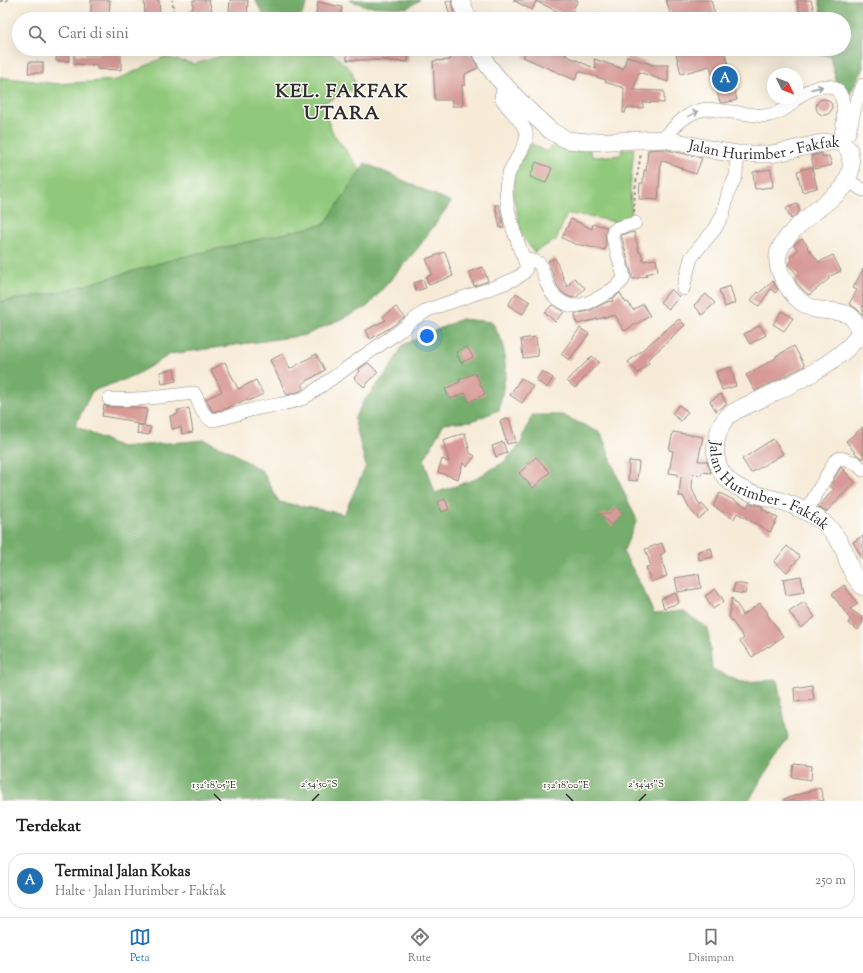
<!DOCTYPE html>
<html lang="id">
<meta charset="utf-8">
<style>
:root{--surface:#fff;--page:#f2f2f2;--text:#222;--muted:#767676;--line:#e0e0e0;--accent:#1f6fb2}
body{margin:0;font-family:"Sorts Mill Goudy",serif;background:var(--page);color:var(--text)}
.compass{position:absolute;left:767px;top:68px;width:36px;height:36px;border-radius:50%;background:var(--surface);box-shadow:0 4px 16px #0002;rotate:133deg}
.you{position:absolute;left:427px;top:336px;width:14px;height:14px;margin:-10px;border:3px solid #fff;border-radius:50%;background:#1a73e8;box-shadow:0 0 0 6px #1a73e833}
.badge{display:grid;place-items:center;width:26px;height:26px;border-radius:50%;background:var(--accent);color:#fff;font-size:13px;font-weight:700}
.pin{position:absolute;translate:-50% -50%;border:2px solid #fff;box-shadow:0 1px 4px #0006}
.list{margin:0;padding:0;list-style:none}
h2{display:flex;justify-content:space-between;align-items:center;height:52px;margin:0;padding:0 16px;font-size:17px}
h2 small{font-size:13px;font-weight:400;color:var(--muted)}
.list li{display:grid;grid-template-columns:26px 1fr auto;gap:12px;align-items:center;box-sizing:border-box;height:56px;margin:0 8px 8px;padding:0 8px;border:1px solid var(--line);border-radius:16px}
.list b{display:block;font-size:15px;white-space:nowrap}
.list p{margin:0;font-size:13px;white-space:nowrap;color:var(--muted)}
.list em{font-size:13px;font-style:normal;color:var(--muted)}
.icon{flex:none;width:22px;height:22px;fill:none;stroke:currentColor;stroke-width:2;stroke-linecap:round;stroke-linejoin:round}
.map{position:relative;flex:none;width:863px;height:801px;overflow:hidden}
.search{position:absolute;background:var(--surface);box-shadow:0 4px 16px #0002;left:12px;right:12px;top:12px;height:44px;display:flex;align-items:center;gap:10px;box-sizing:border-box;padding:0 14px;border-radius:22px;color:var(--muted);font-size:15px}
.sheet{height:116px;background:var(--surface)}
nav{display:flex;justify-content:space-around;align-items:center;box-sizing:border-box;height:56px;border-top:1px solid var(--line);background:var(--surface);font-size:11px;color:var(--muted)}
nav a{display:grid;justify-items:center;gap:2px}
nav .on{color:var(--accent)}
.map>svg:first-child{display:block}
.green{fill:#91c97c;stroke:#5e7a54}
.forest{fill:#74ad6c;stroke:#506c4c}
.building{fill:#d89a96}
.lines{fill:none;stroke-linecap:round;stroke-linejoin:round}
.minor-casing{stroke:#918b82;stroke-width:14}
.major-casing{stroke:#918b82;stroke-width:18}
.path{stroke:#918b82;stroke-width:2;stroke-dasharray:3 3;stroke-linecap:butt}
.minor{stroke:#fff;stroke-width:13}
.major{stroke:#fff;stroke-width:17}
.oneway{stroke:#a0a0a0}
.ticks{fill:none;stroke:#2b2b2b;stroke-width:1.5}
.labels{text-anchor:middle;stroke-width:3;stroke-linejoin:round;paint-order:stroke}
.street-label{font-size:15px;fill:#2b2b2b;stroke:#fdfcf7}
.district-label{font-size:19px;font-weight:bold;letter-spacing:1px;fill:#2b2b2b;stroke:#fdfcf7}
.ticks-label{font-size:10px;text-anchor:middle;fill:#2b2b2b;stroke:#fdfcf7;stroke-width:3;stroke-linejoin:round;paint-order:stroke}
</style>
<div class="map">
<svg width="863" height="801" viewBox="0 0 863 801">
<rect width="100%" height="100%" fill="#fdfcf7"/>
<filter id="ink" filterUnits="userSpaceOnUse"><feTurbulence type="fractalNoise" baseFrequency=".025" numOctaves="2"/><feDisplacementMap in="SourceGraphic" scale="8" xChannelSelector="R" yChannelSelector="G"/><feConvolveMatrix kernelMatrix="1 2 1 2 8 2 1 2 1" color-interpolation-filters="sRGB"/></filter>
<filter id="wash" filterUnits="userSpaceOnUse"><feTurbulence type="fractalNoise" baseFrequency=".012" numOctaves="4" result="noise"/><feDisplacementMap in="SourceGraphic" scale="16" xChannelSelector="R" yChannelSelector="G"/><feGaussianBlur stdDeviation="0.9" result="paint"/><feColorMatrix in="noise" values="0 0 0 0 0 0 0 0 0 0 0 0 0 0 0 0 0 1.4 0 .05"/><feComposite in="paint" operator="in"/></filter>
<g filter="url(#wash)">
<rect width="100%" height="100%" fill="#f7ebd8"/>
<path class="green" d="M243 49H303L309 53H332L352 71 356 88 321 104 333 133 361 171 325 224 178 258 61 292 0 302V77L57 84 117 80 164 57 195 64Z
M556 142 589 149 593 157 621 155 622 149 634 148 630 190 632 220 615 222 588 216 567 214 556 240 534 252 522 236 513 195 515 171 531 143 546 152Z"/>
<path class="forest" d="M255 0H309L301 16 295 19H266Z
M349 0H420L407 8 366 6Z
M819 0H863V71L858 78 845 103 836 83 831 57 804 49H844V19H821L823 18Z
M365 163 451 202 418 248 367 307 306 335 171 354 132 377 92 391 75 426 121 447 205 440 230 451 263 472 279 502 344 514 366 466 354 419 363 402 389 370 403 345 461 319 492 322 503 343 506 373 499 410 472 421 444 423 424 460 435 493 473 480 504 462 521 443 532 415H562L601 433 621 486 637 520 623 552 638 579 654 614 682 611 708 628 712 669 741 682 777 680 788 738 758 785 749 801H0V302L61 292 178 258 325 224 360 171Z"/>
<g id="blocks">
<path class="building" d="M91 0H110L109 16 91 15Z
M144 0H159L160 14 145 15Z
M193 0H209L214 19H179L193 8Z
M230 0H248L247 19H239L237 12H229Z
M451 0 457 17 451 19 446 2Z
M513 0H578L569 17 536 1 532 10Z
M666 0H711L716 19H672Z
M797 0H811L814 12 800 15Z
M318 2 342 7 340 19H315Z
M347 49H409L408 62 390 61V60H347Z
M449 49H469L470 55 471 54 478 68 465 74V85H462L463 106H452V100H435L433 61 450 60Z
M527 49H568L565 55 596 69 594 59 623 69 627 56 653 65H668V82L639 72 633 90 664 91V103L643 102V108H627L625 113H623L624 88 605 82 606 80 579 71 575 80 523 57Z
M675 49H724L737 100 724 103 720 102 710 66 681 74Z
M57 50 69 51V61H56Z
M97 51H121V70L97 69V65L74 64V54L97 55Z
M29 62H43V73H28Z
M816 107a8 8 0 1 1 16 0a8 8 0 1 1-16 0Z
M663 149 702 158 696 174 681 169 682 168 661 160 658 200 639 199 640 183H643L644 170 646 171 648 150Z
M822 153V157L829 156 832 165 814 169 811 156Z
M536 162 552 168 546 183 530 177Z
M812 167 817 188 802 192 797 171Z
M771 169 773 187 755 189 753 172Z
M797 204 800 211 791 219 786 208Z
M495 205H499L504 228H500Z
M571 219 592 229 593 224 607 227 605 232 606 243 605 250 575 244 562 238Z
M634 232 639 252H641L643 261 656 259 658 271 646 274 647 276 633 279 632 278V275L621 235Z
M802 239 808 246 807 247 819 262 833 255 841 271 828 277 829 279 809 295 803 290 797 283 795 279 798 276 788 264 792 261 790 257 798 250 794 245Z
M445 252 453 276 429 285 426 277 432 274 426 259Z
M555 258 567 287 574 278 585 288 577 297 573 298 567 296 560 290 557 285 548 261Z
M483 267 488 281 474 286 469 272Z
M863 269V315L856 308 849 304 857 290 853 288Z
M423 280 426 288 416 291 414 283Z
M773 281 778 290 775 293 771 289 759 306 751 300 758 292 759 293Z
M730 286 735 303 725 307 719 290Z
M671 289 679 297 669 309 660 302Z
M516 293 530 302 523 314 508 305Z
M620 293 626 303 628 302 633 310 643 304 650 316 624 331 615 315 577 324 575 314 589 311 607 302 613 301 612 299Z
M706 294 715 303 702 315 694 305Z
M552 305 564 312 555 322 545 312Z
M396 307 405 317 388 329 370 339 366 330 386 320 383 317Z
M782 311 793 318 784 331 773 324Z
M679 319 685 325 672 337V338L647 360 649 363 638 373 628 362Z
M760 325 766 335 750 344 744 334Z
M580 328 589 334 569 360 561 354Z
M536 337 538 356 523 358 521 339Z
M794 346 805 366 755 391 746 375 776 358V356Z
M467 347 473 357 461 363 456 352Z
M283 354 290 369 316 354 325 370 302 384 304 388 300 391 287 395 270 360Z
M592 356 599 362 575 388 567 381Z
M225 362 238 389 256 380 263 394 248 401 247 399 228 408 213 412 206 399 222 391 211 370Z
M368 363 378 372 364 387 354 378 360 371 359 370V369Z
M731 367 736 386 722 390 716 372Z
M174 369 176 381 162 384 160 372Z
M542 371 553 378 547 388 536 380Z
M475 373 485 394 469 402 465 393 450 399 445 389 460 382 459 380Z
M521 378 533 386 522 403 510 395Z
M721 394 727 404 716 411 710 401Z
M104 405 109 407H133L147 409 144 425 132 423V421L102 416Z
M679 405 688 412 681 421 672 414Z
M189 408 193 432 182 434 181 427 172 429 170 416 178 414V410Z
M509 418 516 442 507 444 500 421Z
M138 425 151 427 149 435 137 433Z
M863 427V459L857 455 846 441Z
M673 432 703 437 698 461H707L711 473 702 472 701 475 693 474 692 489 700 506 702 504 708 511 699 519 689 508 683 496H679L681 477 677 476V474L669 473 673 451 669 450Z
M465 433 470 453 475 456 467 466 463 463 458 479 438 472 442 459 449 462 443 440Z
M773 439 783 454 751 473 742 459Z
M503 442 507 453 496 457 492 446Z
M536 457 550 472 533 488 519 473Z
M629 461 639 462 637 481 628 480Z
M841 467 855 482 826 512 818 507 834 489 830 486Z
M720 493 747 507 749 503 761 506 763 507 762 509 778 518 770 532 737 513 734 519 713 506Z
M445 499 449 509 442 512 437 502Z
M616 507 624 514 612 526 600 514 610 513Z
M863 536V560L853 542Z
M662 543 665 552 660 555 667 576 651 582 646 567 651 566 645 549Z
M787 546 800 557 787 572 774 562Z
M711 548 713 557 699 560 698 551Z
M699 574 701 588 678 592 675 578Z
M801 576 804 592 786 595 783 579Z
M735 583 747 585 745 594 733 592Z
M844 585 858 604 850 609 863 618V622L858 630 848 623 850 619 832 594Z
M716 589 724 601 713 609 705 596Z
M676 593 679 603 664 608 661 599Z
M732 598 742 612V616L760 603 768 613 767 614 783 636 769 647 768 646 752 657 740 641 744 638 729 617Z
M804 602 815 617 801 628 789 612Z
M812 685 814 700 795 702 794 688Z
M794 764 812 766 811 780 792 777Z
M820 788 824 801H784V799Z"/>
</g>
</g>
<g filter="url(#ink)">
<use href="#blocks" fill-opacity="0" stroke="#918b82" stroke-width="1"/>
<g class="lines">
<defs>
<path id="minor" d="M849 133 856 103 863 85
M664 139C675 125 689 110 708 109L764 116C774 115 781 112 789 106 793 102 796 98 801 95 809 90 817 86 827 86 852 88 842 127 840 142
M847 180 863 190
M525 261C530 260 536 261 540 264 544 274 547 288 554 296 559 300 567 306 574 306 589 305 613 291 623 280L624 277 613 238V232L617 228 635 223
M683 289 691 258 698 249 715 229 723 214 728 193 736 176 737 154
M109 399C137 401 166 396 194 393 201 404 199 412 211 420 225 419 238 413 251 410 269 405 287 405 304 398L401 330 423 313 428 310C452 301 476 294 500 285 507 282 520 278 524 272 525 271 526 268 526 267 526 261 523 257 521 252 519 246 517 239 514 232 509 216 503 192 508 176 512 162 529 146 526 132 522 119 507 109 501 97L502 93 507 87
M806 512 835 461 840 458 856 463 863 470"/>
<g id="major">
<path d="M461 0 468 19"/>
<path id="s1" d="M480 49 487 64 496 76 528 110 551 131 567 140 587 142 664 139 718 151 737 154H771L782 152 817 144 830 142H840L843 144 849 150 851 163V169L847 180 844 187 839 192C823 206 782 233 778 255 777 263 779 271 783 278 789 292 801 305 815 309 836 314 856 306 859 335 840 362 791 385 761 399 751 404 735 409 727 417 718 427 714 444 716 457 722 491 757 494 784 502 796 506 807 512 817 518 828 525 838 538 844 550 846 555 847 560 849 564 852 573 857 581 863 587"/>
</g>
</defs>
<use href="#minor" class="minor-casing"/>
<use href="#major" class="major-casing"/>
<path class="path" d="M0 1 8 0
M164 19 171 17 174 8 172 0
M634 212 635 189 641 153"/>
<use href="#minor" class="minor"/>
<use href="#major" class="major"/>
</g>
<defs><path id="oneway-shaft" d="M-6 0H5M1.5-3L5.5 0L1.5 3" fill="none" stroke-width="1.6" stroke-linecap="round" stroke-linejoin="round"/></defs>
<g class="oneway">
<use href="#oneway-shaft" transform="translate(817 88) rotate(-13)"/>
<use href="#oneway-shaft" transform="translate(693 114) rotate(-27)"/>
</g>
</g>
<path class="ticks" d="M214 794 221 801M566 794 573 801M312 801 319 794M639 801 646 794"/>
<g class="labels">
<g class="street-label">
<text dy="5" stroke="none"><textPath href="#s1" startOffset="327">Jalan Hurimber - Fakfak</textPath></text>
<text dy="5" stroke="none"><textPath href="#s1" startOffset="938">Jalan Hurimber - Fakfak</textPath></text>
</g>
<g class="district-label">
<text x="342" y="97">KEL. FAKFAK<tspan x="342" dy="22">UTARA</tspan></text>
</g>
</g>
<g class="ticks-label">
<text x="319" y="787">2°54'50"S</text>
<text x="646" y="787">2°54'45"S</text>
<text x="214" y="788">132°18'05"E</text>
<text x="566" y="788">132°18'00"E</text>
</g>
</svg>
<svg class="compass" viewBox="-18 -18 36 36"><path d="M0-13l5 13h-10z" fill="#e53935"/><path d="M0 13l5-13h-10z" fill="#767676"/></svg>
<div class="you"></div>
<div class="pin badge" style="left:725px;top:79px">A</div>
<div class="search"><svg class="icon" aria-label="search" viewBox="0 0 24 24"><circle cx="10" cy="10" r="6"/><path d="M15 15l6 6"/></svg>Cari di sini</div>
</div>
<section class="sheet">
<h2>Terdekat<small></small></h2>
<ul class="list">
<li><span class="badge">A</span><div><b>Terminal Jalan Kokas</b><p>Halte · Jalan Hurimber - Fakfak</p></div><em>250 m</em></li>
</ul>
</section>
<nav>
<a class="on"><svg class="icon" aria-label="map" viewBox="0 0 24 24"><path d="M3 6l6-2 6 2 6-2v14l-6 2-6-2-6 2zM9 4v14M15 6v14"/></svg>Peta</a>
<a><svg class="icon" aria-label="directions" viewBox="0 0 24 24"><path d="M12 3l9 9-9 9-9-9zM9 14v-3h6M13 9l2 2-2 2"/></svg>Rute</a>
<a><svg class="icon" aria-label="saved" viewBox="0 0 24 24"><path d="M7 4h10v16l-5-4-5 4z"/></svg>Disimpan</a>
</nav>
